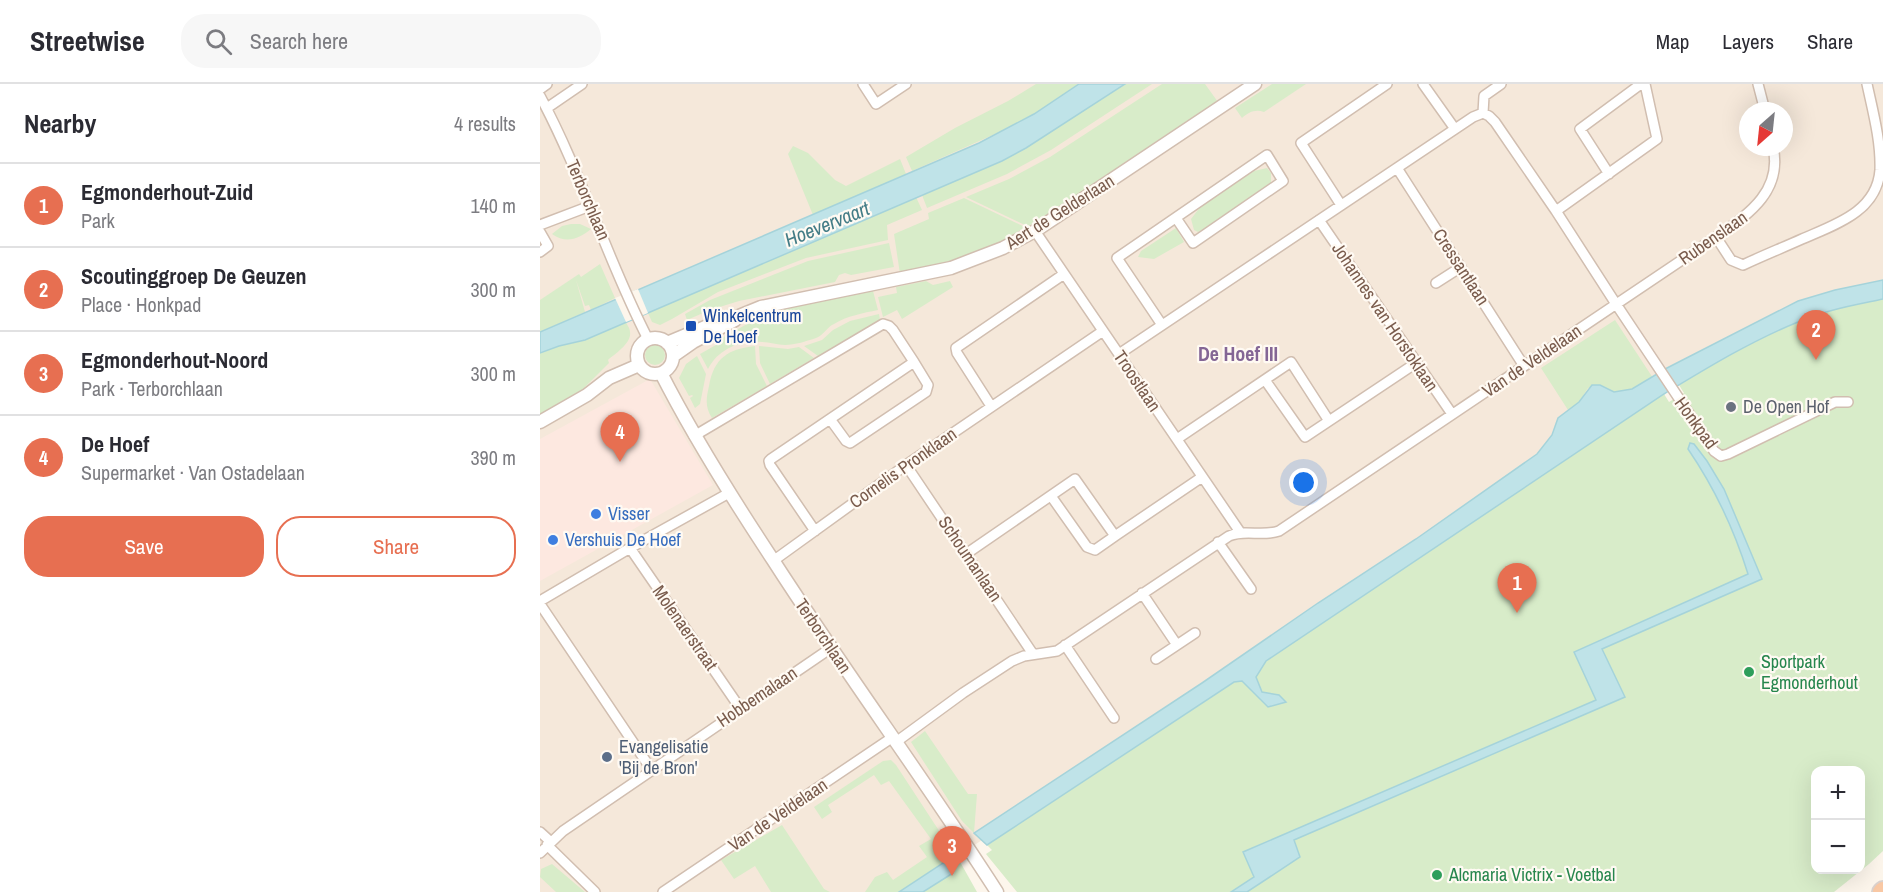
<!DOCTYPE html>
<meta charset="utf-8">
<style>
:root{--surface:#fff;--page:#f7f7f7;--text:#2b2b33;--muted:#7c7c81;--line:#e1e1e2;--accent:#e76f51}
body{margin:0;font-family:"Archivo Narrow",sans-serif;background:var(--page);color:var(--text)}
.controls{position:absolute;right:18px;bottom:18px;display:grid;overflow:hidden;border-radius:12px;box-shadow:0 6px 24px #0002}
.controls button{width:54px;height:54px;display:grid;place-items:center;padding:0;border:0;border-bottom:2px solid var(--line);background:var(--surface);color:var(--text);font:30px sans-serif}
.compass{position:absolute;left:1199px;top:18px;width:54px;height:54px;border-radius:50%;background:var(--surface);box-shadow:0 6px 24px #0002;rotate:207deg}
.you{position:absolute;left:764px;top:399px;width:21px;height:21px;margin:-15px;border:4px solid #fff;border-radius:50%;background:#1a73e8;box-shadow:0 0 0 9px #1a73e833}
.badge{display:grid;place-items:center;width:39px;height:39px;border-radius:50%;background:var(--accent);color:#fff;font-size:20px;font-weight:700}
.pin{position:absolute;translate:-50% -50px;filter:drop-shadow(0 2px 3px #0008)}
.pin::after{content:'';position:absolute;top:32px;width:21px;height:18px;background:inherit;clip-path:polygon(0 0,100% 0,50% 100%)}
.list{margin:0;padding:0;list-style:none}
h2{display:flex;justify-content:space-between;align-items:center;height:78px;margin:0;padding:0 24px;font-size:26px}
h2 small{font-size:20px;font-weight:400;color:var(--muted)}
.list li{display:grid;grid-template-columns:39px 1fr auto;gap:18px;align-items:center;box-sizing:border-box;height:84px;padding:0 24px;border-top:2px solid var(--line)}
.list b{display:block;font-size:22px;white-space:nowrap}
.list p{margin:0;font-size:20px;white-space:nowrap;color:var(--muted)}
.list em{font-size:20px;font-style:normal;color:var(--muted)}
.actions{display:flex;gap:12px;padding:18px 24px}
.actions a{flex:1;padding:14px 0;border:2px solid var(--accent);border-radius:24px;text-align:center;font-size:21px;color:var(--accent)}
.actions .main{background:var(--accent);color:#fff}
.icon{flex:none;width:33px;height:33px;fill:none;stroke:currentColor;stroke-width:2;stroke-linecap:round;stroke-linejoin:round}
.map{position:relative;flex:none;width:1343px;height:808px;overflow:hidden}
header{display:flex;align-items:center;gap:36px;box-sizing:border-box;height:84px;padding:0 30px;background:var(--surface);border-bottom:2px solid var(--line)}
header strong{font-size:28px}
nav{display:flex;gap:33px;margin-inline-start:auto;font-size:21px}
.search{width:420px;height:54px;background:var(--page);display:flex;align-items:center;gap:15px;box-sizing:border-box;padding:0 21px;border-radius:24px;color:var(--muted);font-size:22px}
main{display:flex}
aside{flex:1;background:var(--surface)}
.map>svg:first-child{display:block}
.residential{fill:#f5e8da;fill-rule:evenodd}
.commercial{fill:#fde8e0}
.green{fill:#d8ecc9;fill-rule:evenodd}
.water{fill:#bfe3e8;stroke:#a5d3da;stroke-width:1.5}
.pier{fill:#fdf6ec}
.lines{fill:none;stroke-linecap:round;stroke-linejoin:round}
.minor-casing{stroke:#d1beb0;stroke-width:12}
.tertiary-casing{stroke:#d1beb0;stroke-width:15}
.trunk-casing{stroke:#dad1cd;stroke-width:20}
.minor{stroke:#fff;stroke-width:9}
.tertiary{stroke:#fff;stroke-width:12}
.trunk{stroke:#f9c8a4;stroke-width:16}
.transit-dot{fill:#1a4fb4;stroke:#fffaf3;stroke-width:2}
.worship-dot{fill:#6b7280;stroke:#fffaf3;stroke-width:2}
.shop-dot{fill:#3f7fe0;stroke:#fffaf3;stroke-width:2}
.leisure-dot{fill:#2e9e5b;stroke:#fffaf3;stroke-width:2}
.service-dot{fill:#5c6f8a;stroke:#fffaf3;stroke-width:2}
.labels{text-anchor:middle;stroke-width:4.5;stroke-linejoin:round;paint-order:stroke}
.street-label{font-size:18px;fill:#7a5c4d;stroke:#fffaf3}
.transit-label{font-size:18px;fill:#164399;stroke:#fffaf3;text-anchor:start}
.worship-label{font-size:18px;fill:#5b616d;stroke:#fffaf3;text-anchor:start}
.shop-label{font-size:18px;fill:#366cbe;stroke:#fffaf3;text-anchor:start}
.leisure-label{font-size:18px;fill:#27864d;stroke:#fffaf3;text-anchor:start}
.service-label{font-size:18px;fill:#4e5e75;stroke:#fffaf3;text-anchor:start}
.water-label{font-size:20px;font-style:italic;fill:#437c86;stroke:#fffaf3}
.neighbourhood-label{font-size:20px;font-weight:bold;fill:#846695;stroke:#fffaf3}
</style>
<header>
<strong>Streetwise</strong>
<div class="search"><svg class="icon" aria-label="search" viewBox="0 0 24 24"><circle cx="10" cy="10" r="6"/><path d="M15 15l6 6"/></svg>Search here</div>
<nav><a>Map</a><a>Layers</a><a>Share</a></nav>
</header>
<main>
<aside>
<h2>Nearby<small>4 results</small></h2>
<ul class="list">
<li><span class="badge">1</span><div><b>Egmonderhout-Zuid</b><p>Park</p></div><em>140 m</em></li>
<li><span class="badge">2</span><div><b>Scoutinggroep De Geuzen</b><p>Place · Honkpad</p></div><em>300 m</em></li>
<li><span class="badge">3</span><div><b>Egmonderhout-Noord</b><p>Park · Terborchlaan</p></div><em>300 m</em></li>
<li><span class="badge">4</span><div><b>De Hoef</b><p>Supermarket · Van Ostadelaan</p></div><em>390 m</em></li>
</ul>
<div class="actions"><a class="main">Save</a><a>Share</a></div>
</aside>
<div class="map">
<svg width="1343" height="808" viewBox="0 0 1343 808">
<rect width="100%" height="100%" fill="#fdf6ec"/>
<path class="residential" d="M0 0H1343V232L1194 249 365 808H0ZM1208 27H1244V63H1208Z"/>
<path class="commercial" d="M110 295 173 401 0 497V355Z"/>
<path class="green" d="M496 0H539L494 30 464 46 372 87 366 73 415 44 468 17Z
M585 0H612L511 66 467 90 387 124 382 111 462 77 486 64Z
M622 0H665L678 18 491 144 426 113 469 95 510 73Z
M732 0H766L724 28C715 25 709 28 702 34L695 24Z
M253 62 268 69 295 96 306 102 360 75 366 90 273 131 248 70Z
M727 84 731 89V100L682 136 658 148 654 146 651 135 661 122 714 87Z
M376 113 382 126 347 141 348 156 266 174 178 208 132 235 120 241 112 238 108 229 132 217Z
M424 114 489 145 475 153 416 177 360 190 354 150 389 135 388 129Z
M31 140H40L51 145C39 155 26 160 12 150L22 142Z
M636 144 644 158 614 175 598 173 601 167Z
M349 159 354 183 311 191 305 189 299 191 295 198 199 217 170 226 147 236 145 230 170 216 268 177Z
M60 180 75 214 51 226 49 221 45 222 36 196 45 228 0 248V216L39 190 41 193Z
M386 197 393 201 410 197 413 203 362 235 357 226 343 233 338 213 357 209 356 203Z
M333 207 338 226C323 229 307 232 294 240 287 243 284 251 276 254 267 257 255 261 245 261 237 261 230 258 222 258 200 256 178 265 168 285L160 270 183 257 182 254 230 227Z
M1343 215V767L1329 780 1294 808H477L446 770 452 766 447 761 694 598C712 596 717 592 726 577L1124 310 1129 318 1144 309 1139 301C1178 277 1217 255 1258 238 1285 226 1315 221 1343 215ZM1276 686H1320V786H1276Z
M339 230 340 236 278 272 264 262 282 256 293 246 310 237Z
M1075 236 1113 294C1103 299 1087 311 1074 308 1070 307 1064 303 1060 301L1048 304 1039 318 1028 326 1001 284Z
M86 238C87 241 90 244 90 248 92 259 75 270 68 276L69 279 37 311 0 332V269L19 262 45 256Z
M105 271a10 10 0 1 1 20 0a10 10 0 1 1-20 0Z
M215 262 216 280 227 302 172 334C165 323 166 315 169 302 174 274 188 265 215 262Z
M219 262 248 265 259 263 274 274 230 300 220 279Z
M157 272 166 290 160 320 155 324 150 314 153 312 152 311 149 312 139 294 146 280Z
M385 647 428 710H437L434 749 422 737 371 658Z
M351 676 356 681 411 765 412 773 359 808H325L335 793 347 788 353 796 387 773 379 762 391 755 349 697 341 701 334 691 288 721 292 728 282 735 274 723 343 677Z
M242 741 284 805 290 808H231L215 782 194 795 181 776Z
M419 776 437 808H373Z
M12 780 45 808H16L0 793 1 785Z"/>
<path class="water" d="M539 0H585L486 64 462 77 45 256 19 262 0 269V248L439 59 494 30Z
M1343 196V215C1315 221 1285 226 1258 238 1211 257 1167 284 1124 310L726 577 716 593 722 608 739 611 746 618 728 623 702 597 694 598 447 761 434 749 662 599 778 519 876 455 997 370 1012 351 1018 334 1039 318 1052 301H1060L1074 308 1092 305 1127 284 1258 217 1295 206Z
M1150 359 1154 360 1167 377 1184 405 1222 495 1062 565 1085 613 754 756 760 773 707 808H691L714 793 703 768 1056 616 1034 568 1208 490C1194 445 1174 403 1148 365Z
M412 773 413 789 383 808H359Z"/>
<path class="pier" d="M98 205 108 229 86 238 75 214Z"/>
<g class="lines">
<defs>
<path id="minor" d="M323 0 336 20 366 0
M883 0 915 45
M1218 0 1225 27
M0 5 7 0
M0 12C42 90 67 176 108 255
M7 24 42 0
M943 29 944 12 961 0
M857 84 984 282
M1069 90 1040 45 1101 0
M801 121 761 59 847 0
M1016 127 1117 55 1105 0
M779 136 912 330
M0 141 50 122
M495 147 700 448
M0 148 8 162 0 168
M1176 153 1191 176 1203 181C1222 172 1242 164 1262 155 1294 141 1337 128 1340 86 1341 57 1333 28 1327 0
M896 199 921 183
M622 241 577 174 727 71 743 97 653 159 636 134
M579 270 933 33 943 29 949 32 955 38 1016 127 1076 220 1174 367 1181 372 1188 370 1295 318H1308
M725 296 765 353 789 337
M451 322 417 269 416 264 524 190
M154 352 343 240 349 242 353 246 374 278
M637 355 751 278 789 337 876 279
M366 381 493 570
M511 412 547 463 555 466 575 452
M275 447 230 381 229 377 231 375 374 278 388 301 386 308 310 359 306 357 290 335
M678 458 711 505
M90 464 200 624
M426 470 535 395 575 452 662 393
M233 477 366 381 563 247
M602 509 637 561
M0 517 90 464 189 409
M0 520 111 685
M525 561 574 634
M616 575 655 549
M356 658 423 609 472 577 484 572 517 567 689 452C705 445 722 453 739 447L1176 153C1207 131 1243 108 1233 63
M0 748 11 758
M7 761 55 808
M0 769 23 747 291 564
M123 808 353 653"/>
<path id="tertiary" d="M97 272a18 18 0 1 1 36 0a18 18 0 1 1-36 0Z
M127 259 170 241
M133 272 153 258 195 236 199 232 221 223 411 184 463 164 495 147 715 0
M121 289C154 354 192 414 233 476 305 588 385 696 457 808
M0 338 47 311 69 294 99 281"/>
<path id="trunk" d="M1341 808 1343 806"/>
</defs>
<use href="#minor" class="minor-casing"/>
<use href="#tertiary" class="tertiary-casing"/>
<use href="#trunk" class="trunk-casing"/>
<use href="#minor" class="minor"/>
<use href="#tertiary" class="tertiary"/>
<use href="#trunk" class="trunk"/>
</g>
<rect class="transit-dot" x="145" y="236" width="12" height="12" rx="3"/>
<circle class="worship-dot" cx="1191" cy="323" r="6"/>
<g class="shop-dot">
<circle cx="56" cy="430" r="6"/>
<circle cx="13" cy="456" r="6"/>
</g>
<g class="leisure-dot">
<circle cx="1209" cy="588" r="6"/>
<circle cx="897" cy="791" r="6"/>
</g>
<circle class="service-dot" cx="67" cy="673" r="6"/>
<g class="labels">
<g class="street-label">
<text transform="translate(48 116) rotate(67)" y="6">Terborchlaan</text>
<text transform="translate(520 128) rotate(-32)" y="6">Aert de Gelderlaan</text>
<text transform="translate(1173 154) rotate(-35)" y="6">Rubenslaan</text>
<text transform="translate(921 183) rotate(57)" y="6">Cressantlaan</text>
<text transform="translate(845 233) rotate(56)" y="6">Johannes van Horstoklaan</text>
<text transform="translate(992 277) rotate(-34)" y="6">Van de Veldelaan</text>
<text transform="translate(597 297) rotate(56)" y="6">Troostlaan</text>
<text transform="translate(1156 339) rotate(54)" y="6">Honkpad</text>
<text transform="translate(363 384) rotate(-35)" y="6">Cornelis Pronklaan</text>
<text transform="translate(430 475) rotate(56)" y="6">Schoumanlaan</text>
<text transform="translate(145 544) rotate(55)" y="6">Molenaerstraat</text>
<text transform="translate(283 552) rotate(56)" y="6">Terborchlaan</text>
<text transform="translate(217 613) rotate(-34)" y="6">Hobbemalaan</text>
<text transform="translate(238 731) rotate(-34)" y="6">Van de Veldelaan</text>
</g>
<g class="transit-label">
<text x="163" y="238">Winkelcentrum<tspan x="163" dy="21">De Hoef</tspan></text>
</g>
<g class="worship-label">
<text x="1203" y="329">De Open Hof</text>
</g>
<g class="shop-label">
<text x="68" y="436">Visser</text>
<text x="25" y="462">Vershuis De Hoef</text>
</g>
<g class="leisure-label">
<text x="1221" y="584">Sportpark<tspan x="1221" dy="21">Egmonderhout</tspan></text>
<text x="909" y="797">Alcmaria Victrix - Voetbal</text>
</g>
<g class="service-label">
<text x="79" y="669">Evangelisatie<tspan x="79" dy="21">'Bij de Bron'</tspan></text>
</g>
<g class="water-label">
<text transform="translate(287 140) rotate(-22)" y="7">Hoevervaart</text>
</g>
<g class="neighbourhood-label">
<text x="698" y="277">De Hoef III</text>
</g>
</g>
</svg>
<div class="controls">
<button>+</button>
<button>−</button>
</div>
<svg class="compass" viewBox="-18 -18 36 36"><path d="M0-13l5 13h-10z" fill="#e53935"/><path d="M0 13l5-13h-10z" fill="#7c7c81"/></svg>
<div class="you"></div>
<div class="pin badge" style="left:977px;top:529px">1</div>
<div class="pin badge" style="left:1276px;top:276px">2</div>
<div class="pin badge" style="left:412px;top:792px">3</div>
<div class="pin badge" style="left:80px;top:378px">4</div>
</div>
</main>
